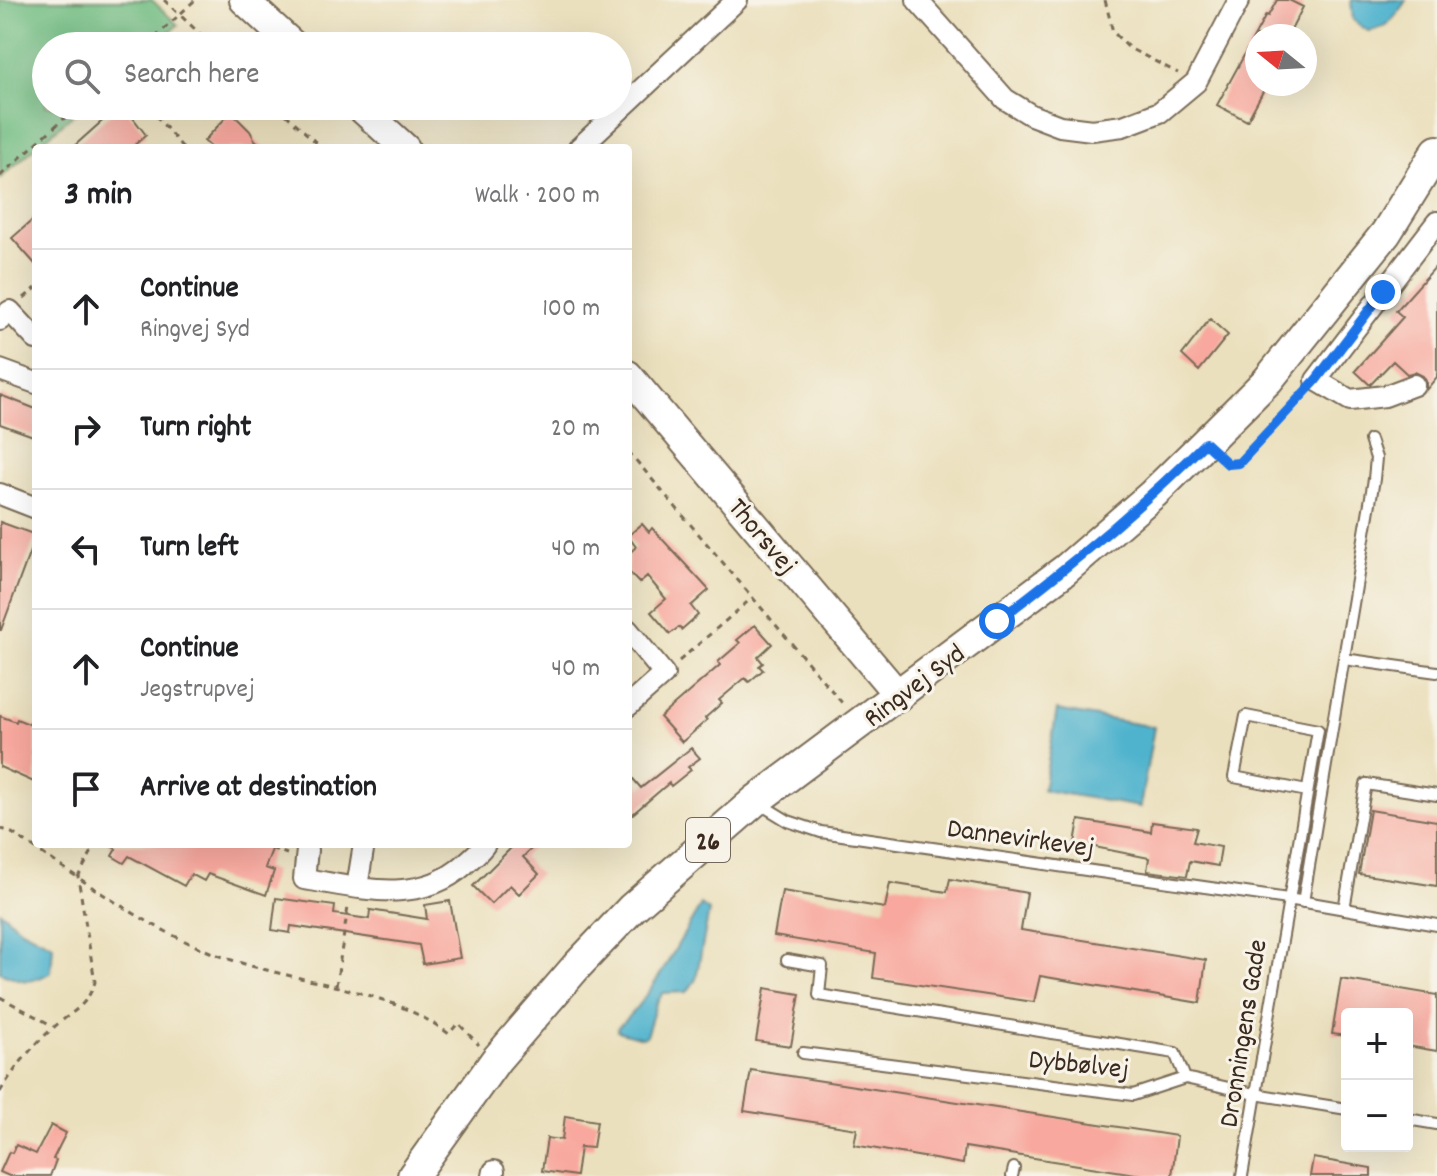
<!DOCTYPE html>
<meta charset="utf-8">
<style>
:root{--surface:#fff;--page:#f2f2f2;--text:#202124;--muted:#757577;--line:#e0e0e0}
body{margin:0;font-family:Dekko,sans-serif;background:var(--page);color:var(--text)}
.controls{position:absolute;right:24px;bottom:24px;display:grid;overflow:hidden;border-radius:8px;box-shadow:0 8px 32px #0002}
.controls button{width:72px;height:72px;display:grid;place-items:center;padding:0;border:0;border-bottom:2px solid var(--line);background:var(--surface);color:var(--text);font:40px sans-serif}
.compass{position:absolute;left:1245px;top:24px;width:72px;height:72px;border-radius:50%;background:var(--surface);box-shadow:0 8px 32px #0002;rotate:288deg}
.stop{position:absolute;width:24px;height:24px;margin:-18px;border:6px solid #1a73e8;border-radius:50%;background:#fff}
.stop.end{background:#1a73e8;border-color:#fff;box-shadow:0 2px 8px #0008}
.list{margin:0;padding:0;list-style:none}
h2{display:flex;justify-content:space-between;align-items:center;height:104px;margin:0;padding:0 32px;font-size:34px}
h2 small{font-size:26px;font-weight:400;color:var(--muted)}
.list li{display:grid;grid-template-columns:52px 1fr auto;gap:24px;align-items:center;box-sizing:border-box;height:120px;padding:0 32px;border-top:2px solid var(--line)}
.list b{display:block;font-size:30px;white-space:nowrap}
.list p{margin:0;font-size:26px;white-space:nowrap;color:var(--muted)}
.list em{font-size:26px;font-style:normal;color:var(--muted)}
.icon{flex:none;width:44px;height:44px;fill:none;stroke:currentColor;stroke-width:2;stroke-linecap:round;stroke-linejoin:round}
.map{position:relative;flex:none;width:1437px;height:1176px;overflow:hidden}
.search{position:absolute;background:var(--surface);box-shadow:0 8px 32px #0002;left:32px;top:32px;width:600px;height:88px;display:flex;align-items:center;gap:20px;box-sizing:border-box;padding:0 28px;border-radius:44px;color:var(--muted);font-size:30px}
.panel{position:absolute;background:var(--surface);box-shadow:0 8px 32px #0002;left:32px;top:144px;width:600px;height:704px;border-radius:8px}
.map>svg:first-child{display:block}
.forest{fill:#73bd84;stroke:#577451;stroke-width:2}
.water{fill:#4fb3cd;stroke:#456e76;stroke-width:2}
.building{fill:#f8a89e}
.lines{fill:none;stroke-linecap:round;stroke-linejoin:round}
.lane-casing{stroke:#796a56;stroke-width:14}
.street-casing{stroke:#796a56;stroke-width:24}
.secondary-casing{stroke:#796a56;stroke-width:32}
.primary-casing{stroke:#796a56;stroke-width:34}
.path{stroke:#796a56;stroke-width:3;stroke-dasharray:6 6;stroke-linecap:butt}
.lane{stroke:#fff;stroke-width:10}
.street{stroke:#fff;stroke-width:20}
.secondary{stroke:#fff;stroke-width:28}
.primary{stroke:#fff;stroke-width:30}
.route{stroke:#1a73e8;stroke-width:10}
.labels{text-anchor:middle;stroke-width:6;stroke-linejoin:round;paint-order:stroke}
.shield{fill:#f7f3e8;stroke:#73665b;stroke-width:2}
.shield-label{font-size:26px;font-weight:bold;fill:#3b2a1e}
.street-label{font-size:28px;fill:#3b2a1e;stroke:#f7f3e8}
</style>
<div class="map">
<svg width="1437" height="1176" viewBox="0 0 1437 1176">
<rect width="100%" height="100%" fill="#f7f3e8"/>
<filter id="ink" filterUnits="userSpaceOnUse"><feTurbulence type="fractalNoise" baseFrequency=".0125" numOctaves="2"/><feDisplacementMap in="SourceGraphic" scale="16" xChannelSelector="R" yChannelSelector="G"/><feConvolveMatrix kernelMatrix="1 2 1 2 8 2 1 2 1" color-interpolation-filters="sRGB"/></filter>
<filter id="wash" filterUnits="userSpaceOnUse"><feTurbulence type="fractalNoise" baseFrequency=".006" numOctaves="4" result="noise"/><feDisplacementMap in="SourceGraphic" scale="32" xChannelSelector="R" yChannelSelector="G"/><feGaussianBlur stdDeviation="1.8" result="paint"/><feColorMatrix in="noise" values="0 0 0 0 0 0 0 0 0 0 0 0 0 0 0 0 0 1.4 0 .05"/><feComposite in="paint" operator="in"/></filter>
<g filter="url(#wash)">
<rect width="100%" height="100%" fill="#ebe0bd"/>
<path class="forest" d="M0 0H152L178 25 153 46H46V106H83L0 178Z"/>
<path class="water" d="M1351 0H1406C1397 16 1387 29 1368 31L1353 20Z
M1057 710 1154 727 1140 807 1043 790Z
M701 905 709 911 696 979 687 992 663 993 656 1004 646 1036 642 1038 617 1031 618 1027C657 990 673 950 701 905Z
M0 911 21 929 53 945 51 972C28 986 24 981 0 972Z"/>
<g id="blocks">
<path class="building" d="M1277 0H1289L1303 7 1288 36H1257V84H1267L1247 121 1217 105 1266 15 1268 16Z
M119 106H124L146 135 131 148H72Z
M231 112 250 131 255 140 264 148H212L204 141Z
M36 217V265L12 238Z
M1437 265V377L1426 390V381L1423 376 1415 372 1407 374 1393 361 1370 385 1355 371 1403 317 1396 311Z
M1210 319 1228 335 1199 371 1182 355Z
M0 395 36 409V437L0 424Z
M0 522 36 535 1 630H0Z
M642 524 649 532 652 528 709 590 691 606 698 615 681 630 679 627 670 634 651 612 666 599 647 576 639 583 628 571V554L636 547 628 536Z
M755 625 772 644 758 657 763 663 759 666 763 670 749 682 745 678 719 700 722 703 705 718 707 720 682 742 660 717 720 665 718 662 740 643 737 640Z
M0 716 16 722 17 719 36 727V783L0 767Z
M691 748 700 758 688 767 691 770 671 786 669 783 628 818V773L641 788Z
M1370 810 1437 821V886L1359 874Z
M1079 820 1151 832 1152 822 1197 828 1193 842 1221 847 1218 866 1190 861 1187 876 1147 871 1149 858 1075 843Z
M107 844H274L265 868 274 871 266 895 208 874 204 881 191 874 184 886 129 856 124 863 112 856 116 849Z
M515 844H536L523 857 539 874 519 894 510 885 491 904 473 886Z
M950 879 1027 893 1021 930 1206 960 1200 1003 1040 976 1034 1002 873 978 876 953 774 936 782 891 885 908 890 883 947 892Z
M276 898 335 906 334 914 369 919 370 910 427 919 425 905 450 901 460 958 423 964 419 945 291 926 290 933 272 930Z
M1341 979 1437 995V1051L1407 1046V1014H1347V1036L1332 1034Z
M765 988 800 994 791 1046 756 1041Z
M751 1070 1177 1136 1172 1176H1148L965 1147 963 1164 854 1145 857 1129 744 1111Z
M565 1116 597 1121 593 1148 580 1147 576 1176 542 1171 547 1138 562 1140Z
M51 1125 66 1133 53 1159 56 1160 50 1176H9L0 1172 9 1152 12 1153 16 1145 36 1154Z
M1313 1158 1371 1168V1176H1310Z"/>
</g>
</g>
<g filter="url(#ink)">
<use href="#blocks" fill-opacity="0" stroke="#796a56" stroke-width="2"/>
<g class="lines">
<defs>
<path id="lane" d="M1344 659 1437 672
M757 802 788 821 821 832 1288 899 1437 925
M1303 902 1374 479 1376 458 1370 440
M1344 909 1366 784 1437 795
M787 960 822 966 819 995 1175 1053 1185 1078
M803 1053 1133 1095 1185 1078 1255 1094 1347 1109
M1407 1119 1437 1124
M1012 1176 1014 1168
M1242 1176 1318 730 1246 716 1234 777 1307 791"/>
<path id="street" d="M917 0 1005 99 1031 115 1060 126 1092 130 1123 126 1160 112 1196 82 1239 0
M579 148 737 0
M0 320 10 311 36 339
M0 370 36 383
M1414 385 1385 396 1350 400 1316 380 1437 222
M0 494 36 508
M628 630 664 674 628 706
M307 850 304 879C358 887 418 906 464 865 471 858 481 851 485 844
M357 887 364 844
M493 1176 494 1171"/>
<path id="secondary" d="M244 0 294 46
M359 106 405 148
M628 375 899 696"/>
<path id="primary" d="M413 1176 496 1060 576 967 632 908 755 801 1065 570 1153 494 1205 443 1268 380 1386 233 1437 151"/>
</defs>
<use href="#lane" class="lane-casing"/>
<use href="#street" class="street-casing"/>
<use href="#secondary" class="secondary-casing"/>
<use href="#primary" class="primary-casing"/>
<path class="path" d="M164 0 213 46
M1105 0 1113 32 1129 48 1178 73
M146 46 195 0
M148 106 183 148
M277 106 322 148
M0 176 78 106
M24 298 36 288
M628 451 843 704
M1222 460 1228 464 1239 463 1303 394
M679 661 752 598
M0 828 12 833C82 879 147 930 226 958 300 984 385 986 449 1034L458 1023 479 1045
M260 844 287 854
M336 986 348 907
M0 997 53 1026
M0 1092C14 1069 32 1046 53 1028 72 1011 86 1008 95 982L78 877 96 844"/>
<use href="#lane" class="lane"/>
<use href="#street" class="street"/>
<use href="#secondary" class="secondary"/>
<use href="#primary" class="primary"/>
</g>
</g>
<g class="lines" filter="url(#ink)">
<path class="route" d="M997 621C1070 566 1140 508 1205 443L1228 464 1239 463 1316 380 1383 292"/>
</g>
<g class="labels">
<rect class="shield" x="686" y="818" width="44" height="44" rx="6"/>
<g class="shield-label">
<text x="708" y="849">26</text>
</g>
<g class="street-label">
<text transform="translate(764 535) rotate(50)" y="10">Thorsvej</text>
<text transform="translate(913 684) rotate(-37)" y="10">Ringvej Syd</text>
<text transform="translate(1021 836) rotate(8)" y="10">Dannevirkevej</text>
<text transform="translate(1241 1033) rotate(-81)" y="10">Dronningens Gade</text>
<text transform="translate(1079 1062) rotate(6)" y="10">Dybbølvej</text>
</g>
</g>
</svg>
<div class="controls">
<button>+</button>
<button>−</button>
</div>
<svg class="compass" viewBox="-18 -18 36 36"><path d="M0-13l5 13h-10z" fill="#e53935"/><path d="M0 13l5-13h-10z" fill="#757577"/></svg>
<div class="stop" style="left:997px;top:621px"></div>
<div class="stop end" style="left:1383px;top:292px"></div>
<div class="search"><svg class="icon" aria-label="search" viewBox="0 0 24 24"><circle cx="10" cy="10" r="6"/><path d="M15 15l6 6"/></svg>Search here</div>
<section class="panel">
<h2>3 min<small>Walk · 200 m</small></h2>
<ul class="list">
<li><svg class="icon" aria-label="ahead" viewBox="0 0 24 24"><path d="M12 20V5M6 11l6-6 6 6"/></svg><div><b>Continue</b><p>Ringvej Syd</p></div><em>100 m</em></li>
<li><svg class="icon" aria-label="right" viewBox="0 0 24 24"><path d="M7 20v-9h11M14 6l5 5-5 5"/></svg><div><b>Turn right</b></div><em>20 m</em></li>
<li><svg class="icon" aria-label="left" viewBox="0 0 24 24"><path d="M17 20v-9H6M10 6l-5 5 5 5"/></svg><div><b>Turn left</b></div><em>40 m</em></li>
<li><svg class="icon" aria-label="ahead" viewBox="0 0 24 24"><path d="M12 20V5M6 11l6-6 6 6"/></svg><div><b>Continue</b><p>Jegstrupvej</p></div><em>40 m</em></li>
<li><svg class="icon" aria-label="arrive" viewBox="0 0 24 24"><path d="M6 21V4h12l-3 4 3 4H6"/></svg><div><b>Arrive at destination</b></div></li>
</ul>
</section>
</div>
